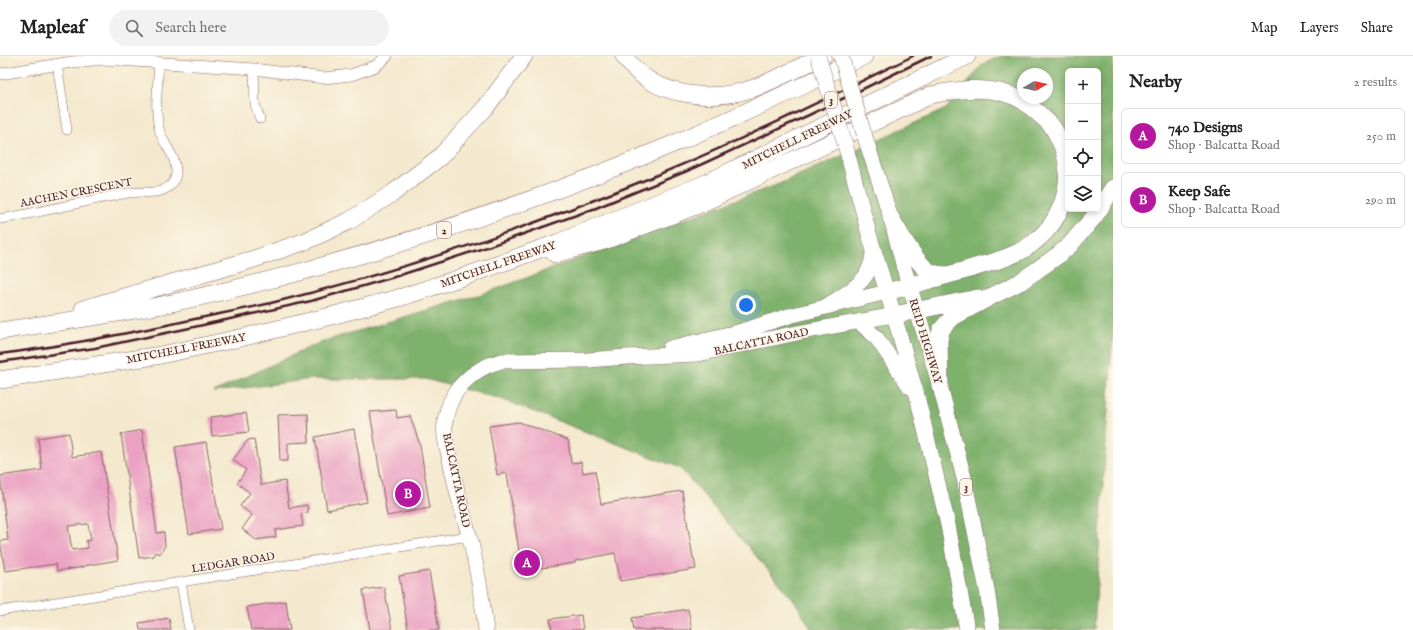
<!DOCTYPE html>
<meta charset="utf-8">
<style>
:root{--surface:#fff;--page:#f2f2f2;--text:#222;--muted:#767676;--line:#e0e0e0;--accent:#b5179e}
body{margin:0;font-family:"IM FELL English",serif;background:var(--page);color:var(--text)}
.controls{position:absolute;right:12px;top:12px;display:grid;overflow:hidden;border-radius:6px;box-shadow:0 2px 6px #0003}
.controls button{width:36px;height:36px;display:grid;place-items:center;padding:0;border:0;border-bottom:1px solid var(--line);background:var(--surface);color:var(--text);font:20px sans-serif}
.compass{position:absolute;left:1017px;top:12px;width:36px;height:36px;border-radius:50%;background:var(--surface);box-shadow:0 2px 6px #0003;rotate:81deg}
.you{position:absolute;left:746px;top:249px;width:14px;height:14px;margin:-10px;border:3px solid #fff;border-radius:50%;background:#1a73e8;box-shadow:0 0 0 6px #1a73e833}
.badge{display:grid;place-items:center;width:26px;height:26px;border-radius:50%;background:var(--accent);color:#fff;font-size:13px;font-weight:700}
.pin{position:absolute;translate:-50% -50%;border:2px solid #fff;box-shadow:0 1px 4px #0006}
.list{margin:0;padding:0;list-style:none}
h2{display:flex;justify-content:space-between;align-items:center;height:52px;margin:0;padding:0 16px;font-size:17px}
h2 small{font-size:13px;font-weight:400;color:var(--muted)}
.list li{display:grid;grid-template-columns:26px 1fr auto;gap:12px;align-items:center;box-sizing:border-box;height:56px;margin:0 8px 8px;padding:0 8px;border:1px solid var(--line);border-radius:6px}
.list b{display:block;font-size:15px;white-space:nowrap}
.list p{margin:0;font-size:13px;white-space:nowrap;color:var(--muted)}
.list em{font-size:13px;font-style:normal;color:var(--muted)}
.icon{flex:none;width:22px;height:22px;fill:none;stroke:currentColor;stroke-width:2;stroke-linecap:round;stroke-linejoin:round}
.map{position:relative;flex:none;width:1113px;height:574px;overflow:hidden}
header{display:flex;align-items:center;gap:24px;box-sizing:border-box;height:56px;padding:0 20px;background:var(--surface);border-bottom:1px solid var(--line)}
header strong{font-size:19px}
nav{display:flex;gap:22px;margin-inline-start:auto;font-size:14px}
.search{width:280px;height:36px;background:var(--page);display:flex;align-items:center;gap:10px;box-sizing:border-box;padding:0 14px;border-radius:22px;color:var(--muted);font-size:15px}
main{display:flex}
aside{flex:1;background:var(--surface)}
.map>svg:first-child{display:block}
.forest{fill:#7eb16c;stroke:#64684c;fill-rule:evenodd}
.building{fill:#eba1c3;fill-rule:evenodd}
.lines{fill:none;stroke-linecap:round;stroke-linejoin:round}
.minor-casing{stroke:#866664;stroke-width:10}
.tertiary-casing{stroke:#866664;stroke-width:12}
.primary-casing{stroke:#866664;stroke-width:16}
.trunk-casing{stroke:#866664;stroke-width:16}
.motorway-casing{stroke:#866664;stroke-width:18}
.minor{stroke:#fff;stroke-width:9}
.tertiary{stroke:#fff;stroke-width:11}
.primary{stroke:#fff;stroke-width:15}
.trunk{stroke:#fff;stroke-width:15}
.motorway{stroke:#fff;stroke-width:17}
.rail{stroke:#4a1f2b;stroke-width:2.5}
.trunk-bridge-casing{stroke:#866664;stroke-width:16;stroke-linecap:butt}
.trunk-bridge{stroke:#fff;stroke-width:15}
.labels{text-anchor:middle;stroke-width:3;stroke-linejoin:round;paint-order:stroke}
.shield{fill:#fcf5e5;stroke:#7f5f63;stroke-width:1}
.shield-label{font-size:10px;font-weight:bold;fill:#4a1f2b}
.street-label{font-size:11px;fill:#4a1f2b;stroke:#fcf5e5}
</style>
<header>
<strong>Mapleaf</strong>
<div class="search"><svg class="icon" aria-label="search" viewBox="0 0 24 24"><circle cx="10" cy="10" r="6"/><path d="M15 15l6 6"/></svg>Search here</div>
<nav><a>Map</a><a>Layers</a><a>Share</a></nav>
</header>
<main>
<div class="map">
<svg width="1113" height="574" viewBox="0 0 1113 574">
<rect width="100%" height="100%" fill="#fcf5e5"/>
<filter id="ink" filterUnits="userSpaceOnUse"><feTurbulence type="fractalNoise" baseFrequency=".025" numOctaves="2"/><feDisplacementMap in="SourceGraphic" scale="8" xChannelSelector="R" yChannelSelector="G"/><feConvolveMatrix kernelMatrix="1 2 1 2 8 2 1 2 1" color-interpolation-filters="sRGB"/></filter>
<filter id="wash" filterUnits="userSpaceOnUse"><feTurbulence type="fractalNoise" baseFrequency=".012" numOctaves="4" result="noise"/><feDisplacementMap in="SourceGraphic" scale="16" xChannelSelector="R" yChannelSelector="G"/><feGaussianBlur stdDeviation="0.9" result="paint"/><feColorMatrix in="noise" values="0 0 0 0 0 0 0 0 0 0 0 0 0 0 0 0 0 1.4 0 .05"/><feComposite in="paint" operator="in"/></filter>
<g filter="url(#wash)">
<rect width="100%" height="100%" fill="#f4e9ce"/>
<path class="forest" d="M1001 0H1113V274L1094 574H812L794 544 680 412 501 343 425 323H312L214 336 321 286 491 235 779 128 946 53 983 8ZM1068 15H1098V153H1068ZM1023 18H1047V42H1023Z"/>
<g id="blocks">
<path class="building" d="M396 354 397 362 410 360 420 389 430 452 387 460 370 356Z
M246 357 249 376 212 380 210 361Z
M308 358 309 386 288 387V405H280L278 359Z
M519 366 568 384 571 407 581 406 583 417 595 415 601 448 682 435 693 502H694L696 513 620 525 615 497 575 505V507L522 515 507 417 497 419 489 370Z
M354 373 367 446 327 454 315 381Z
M142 374 157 477 164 476 165 490 160 498 156 496 154 500 139 502 121 378Z
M69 377 72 401 101 396 118 504 84 510V511L57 515 56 508 5 515 0 485 8 484 0 420 42 414 38 382ZM88 468 91 484 86 485 88 492 72 494 68 470Z
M254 383 261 429 285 425 289 452 307 449 308 457 301 458 303 470 275 474 276 481 256 484 242 473 252 459 240 450 250 437 237 427 246 414 233 404 248 384Z
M206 386 221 473 189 478 175 391Z
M429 515 439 574H408L399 520Z
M384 531 392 574H370L363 534Z
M286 545 290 574H251L247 551Z
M688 553 692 574H634L632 562Z
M581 559 583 574H552L550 563Z
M169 562 171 574H140L139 567Z"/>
</g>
</g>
<g filter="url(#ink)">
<use href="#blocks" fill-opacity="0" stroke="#866664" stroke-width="1"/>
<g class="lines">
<defs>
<path id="minor" d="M57 8 67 74
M254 13 255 48 260 63
M0 163C43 156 85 145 128 137 138 135 152 138 161 135 169 132 175 126 176 118 177 101 165 91 160 76 154 57 158 26 159 6
M181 526 189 574
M0 555 469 480"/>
<path id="tertiary" d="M0 18 72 6 104 3 254 13 324 22 351 19 376 10 387 0"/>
<path id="primary" d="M670 292 742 275 789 260 887 236
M486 574C482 543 477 509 469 479 462 455 456 432 451 408 448 395 443 380 445 366 449 335 471 313 501 305L588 304 626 301 698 298 797 277 894 259"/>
<path id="trunk" d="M864 78 891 162 904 212 940 330 964 422 987 534 993 574
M845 88 869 178 894 259 917 340 948 469 967 574
M825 251C848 235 871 228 873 196
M859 266 876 281 910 331"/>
<path id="motorway" d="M624 0C651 41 710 47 754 32 777 23 800 11 823 0
M891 162C899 176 917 210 932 217 937 219 942 219 948 219
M555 198 604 185 698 149 931 39C962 33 994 28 1023 45 1028 47 1032 53 1037 56 1041 60 1046 64 1050 68 1054 72 1056 77 1058 81 1078 117 1065 163 1033 187 1014 202 988 207 966 214 940 221 913 229 887 236
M83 253 254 203 306 185 349 165 393 137 440 101 486 51 524 0
M894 259 978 242
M0 275C57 266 115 259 172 247 343 210 511 156 673 88 737 61 801 31 864 0
M0 324 161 299 240 282 331 260 402 241 469 219 557 187 704 128 967 0
M940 330 939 284 941 274 947 267 953 261 992 240 1020 226 1057 200 1070 189 1081 176 1094 161 1113 132"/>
</defs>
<use href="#minor" class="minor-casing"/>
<use href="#tertiary" class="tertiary-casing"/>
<use href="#primary" class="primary-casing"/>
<use href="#trunk" class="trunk-casing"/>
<use href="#motorway" class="motorway-casing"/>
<use href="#minor" class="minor"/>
<use href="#tertiary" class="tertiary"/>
<use href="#primary" class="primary"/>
<use href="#trunk" class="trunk"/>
<use href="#motorway" class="motorway"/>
<path class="rail" d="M0 298C63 290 125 278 186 265 213 259 240 254 267 248 394 217 519 175 640 126 733 89 823 44 913 0
M0 306 95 292 185 273 311 245 391 222 490 190 596 152 687 115 809 59 931 0"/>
<defs>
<path id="trunk-bridge" d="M818 0 845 88
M841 0 864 78"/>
</defs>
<use href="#trunk-bridge" class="trunk-bridge-casing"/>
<use href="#trunk-bridge" class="trunk-bridge"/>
</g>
</g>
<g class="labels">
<g class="shield">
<rect x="825" y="36" width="12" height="16" rx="3"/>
<rect x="437" y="166" width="14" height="16" rx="3"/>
<rect x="960" y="423" width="12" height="16" rx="3"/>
</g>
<g class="shield-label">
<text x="831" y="48">3</text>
<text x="444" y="178">2</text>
<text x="966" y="435">3</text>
</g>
<g class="street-label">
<text transform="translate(797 83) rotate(-26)" y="4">MITCHELL FREEWAY</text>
<text transform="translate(76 136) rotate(-11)" y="4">AACHEN CRESCENT</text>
<text transform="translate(498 208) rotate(-19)" y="4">MITCHELL FREEWAY</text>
<text transform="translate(761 285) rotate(-12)" y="4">BALCATTA ROAD</text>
<text transform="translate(926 285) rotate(73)" y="4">REID HIGHWAY</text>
<text transform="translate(186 292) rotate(-11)" y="4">MITCHELL FREEWAY</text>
<text transform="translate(457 424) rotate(78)" y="4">BALCATTA ROAD</text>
<text transform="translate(233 506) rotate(-9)" y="4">LEDGAR ROAD</text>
</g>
</g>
</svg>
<div class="controls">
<button>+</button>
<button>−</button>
<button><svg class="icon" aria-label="locate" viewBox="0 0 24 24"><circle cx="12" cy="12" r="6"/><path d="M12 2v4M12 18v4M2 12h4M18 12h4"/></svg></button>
<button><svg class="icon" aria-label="layers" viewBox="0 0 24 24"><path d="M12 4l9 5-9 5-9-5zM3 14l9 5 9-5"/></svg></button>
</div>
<svg class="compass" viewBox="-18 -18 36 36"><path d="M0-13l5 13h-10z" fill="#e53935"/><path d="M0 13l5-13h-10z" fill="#767676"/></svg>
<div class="you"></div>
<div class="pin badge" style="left:527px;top:507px">A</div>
<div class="pin badge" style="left:408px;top:438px">B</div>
</div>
<aside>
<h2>Nearby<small>2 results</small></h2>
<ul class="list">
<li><span class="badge">A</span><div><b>740 Designs</b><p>Shop · Balcatta Road</p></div><em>250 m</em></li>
<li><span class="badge">B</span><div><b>Keep Safe</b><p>Shop · Balcatta Road</p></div><em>290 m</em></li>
</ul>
</aside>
</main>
